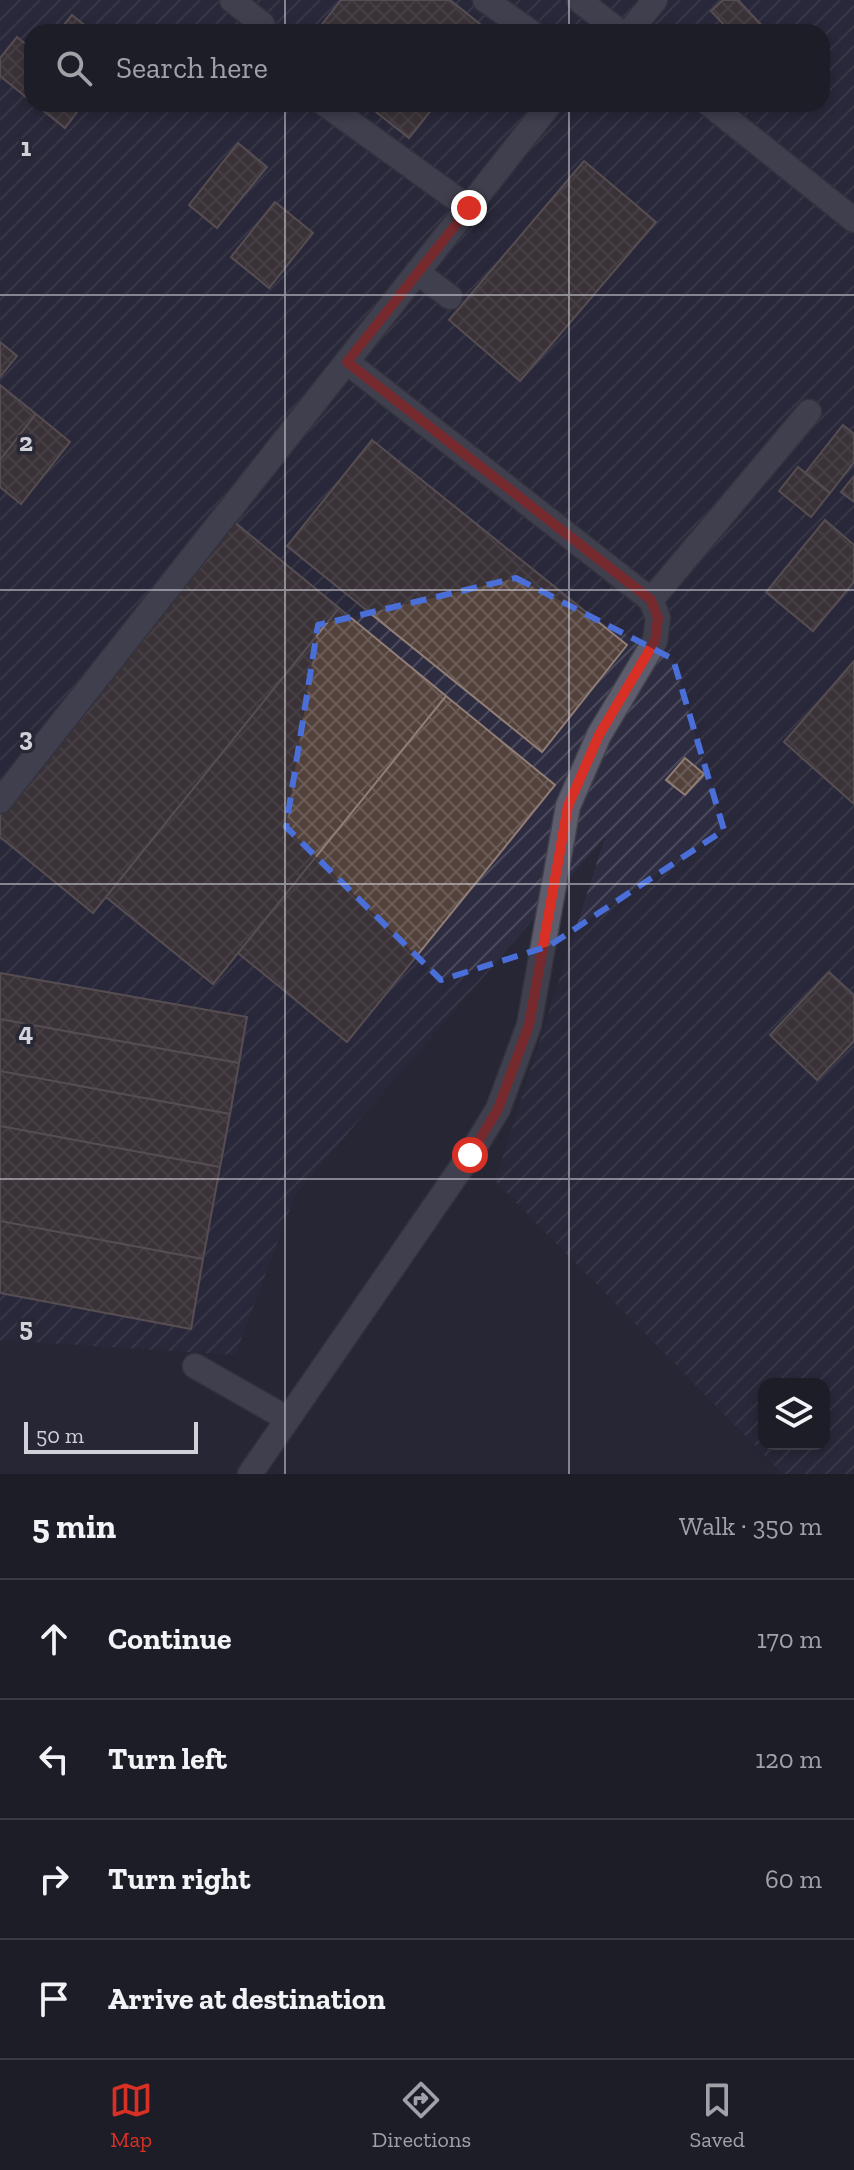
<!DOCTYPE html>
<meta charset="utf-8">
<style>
:root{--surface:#1d1d28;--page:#252630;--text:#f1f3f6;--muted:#a0a2a8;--line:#3b3b45;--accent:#d93025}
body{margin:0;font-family:"Zilla Slab",serif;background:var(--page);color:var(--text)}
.controls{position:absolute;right:24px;bottom:24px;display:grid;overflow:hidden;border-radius:16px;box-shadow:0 4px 12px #0003}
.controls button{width:72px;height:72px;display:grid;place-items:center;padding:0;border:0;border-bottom:2px solid var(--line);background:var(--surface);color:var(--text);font:40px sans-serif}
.scale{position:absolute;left:24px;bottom:20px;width:174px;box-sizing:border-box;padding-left:8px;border:4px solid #d1d1da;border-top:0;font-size:22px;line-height:28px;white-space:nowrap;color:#d1d1da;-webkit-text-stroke:6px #272735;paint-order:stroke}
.stop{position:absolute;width:24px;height:24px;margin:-18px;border:6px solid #d93025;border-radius:50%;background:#fff}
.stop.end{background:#d93025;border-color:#fff;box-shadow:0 2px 8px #0008}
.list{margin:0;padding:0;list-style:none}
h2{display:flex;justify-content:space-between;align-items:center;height:104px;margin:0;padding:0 32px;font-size:34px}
h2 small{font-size:26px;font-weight:400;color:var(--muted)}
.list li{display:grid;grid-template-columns:52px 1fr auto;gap:24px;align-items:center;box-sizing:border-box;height:120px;padding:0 32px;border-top:2px solid var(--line)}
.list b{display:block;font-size:30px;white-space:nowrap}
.list em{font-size:26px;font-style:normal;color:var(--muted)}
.icon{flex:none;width:44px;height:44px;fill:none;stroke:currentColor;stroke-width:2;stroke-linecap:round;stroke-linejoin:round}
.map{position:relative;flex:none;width:854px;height:1474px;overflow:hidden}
.search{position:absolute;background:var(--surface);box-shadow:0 4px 12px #0003;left:24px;right:24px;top:24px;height:88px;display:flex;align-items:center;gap:20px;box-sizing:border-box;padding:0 28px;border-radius:24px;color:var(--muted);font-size:30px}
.sheet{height:584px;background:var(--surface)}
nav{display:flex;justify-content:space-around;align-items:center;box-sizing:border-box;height:112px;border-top:2px solid var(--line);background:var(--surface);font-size:22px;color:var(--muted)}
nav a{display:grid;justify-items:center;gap:4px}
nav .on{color:var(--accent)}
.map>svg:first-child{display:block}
.industrial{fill:url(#industrial-furrows);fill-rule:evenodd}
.building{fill:url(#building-cross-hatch);stroke:#907d75;stroke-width:2}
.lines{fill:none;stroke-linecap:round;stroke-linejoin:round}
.minor-casing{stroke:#42424d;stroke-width:27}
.minor{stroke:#5d5d6d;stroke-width:24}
.route{stroke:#d93025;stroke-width:10}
.marked{fill:none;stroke:#4a6fd8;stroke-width:6;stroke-dasharray:16 10;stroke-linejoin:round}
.grid{fill:none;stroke:#d1d1da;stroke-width:2;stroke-opacity:0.55}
.grid-label{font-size:26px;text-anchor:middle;font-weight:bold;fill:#d1d1da;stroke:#272735;stroke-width:7;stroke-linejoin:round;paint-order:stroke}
</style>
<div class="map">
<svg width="854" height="1474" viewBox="0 0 854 1474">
<defs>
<pattern id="industrial-furrows" width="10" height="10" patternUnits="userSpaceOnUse" patternTransform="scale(2)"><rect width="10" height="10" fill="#2d2c41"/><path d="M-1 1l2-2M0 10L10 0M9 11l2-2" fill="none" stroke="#4a4a5c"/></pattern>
<pattern id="building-cross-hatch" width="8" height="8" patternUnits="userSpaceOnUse" patternTransform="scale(2)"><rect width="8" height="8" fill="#53423b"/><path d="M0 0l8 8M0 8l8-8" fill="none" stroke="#6b5c57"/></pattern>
</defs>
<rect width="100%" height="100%" fill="#272735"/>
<path class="industrial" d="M0 0H854V1474H783L495 1181 605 837 296 1193 235 1355 0 1340ZM32 32H822V104H32ZM764 1384H824V1444H764Z"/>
<path class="building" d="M341 0H450L490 32H316Z
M723 0H738L768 32H731L711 11Z
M72 15 93 32H58Z
M17 37 32 49V102L0 76V58Z
M35 104H83L65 128Z
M366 104H436L409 138Z
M238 143 267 167 217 228 189 205Z
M584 161 656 222 520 381 449 320Z
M275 202 313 233 269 288 231 257Z
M0 342 17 356 0 377Z
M0 385 36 414 0 460Z
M36 414 70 442 21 504 0 487V460Z
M843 425 854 434V462L830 493 805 473Z
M372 440 627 645 542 752 287 546Z
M798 467 830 493 811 517 779 491Z
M854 476V502L841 492Z
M232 520 339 608 93 913 0 837V806Z
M825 520 854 545V582L813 631 766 592Z
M339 608 446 696 213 984 106 897Z
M854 661V804L784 742Z
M446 696 555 785 347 1042 238 953Z
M685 758 704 774 685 795 666 780Z
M829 972 854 995V1041L817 1080 770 1035Z
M0 973 247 1017 239 1063 0 1019Z
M0 1019 239 1063 230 1114 0 1071Z
M0 1071 230 1114 220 1167 0 1126Z
M0 1126 220 1167 203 1259 0 1221Z
M0 1221 203 1259 191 1329 0 1293Z"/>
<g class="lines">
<defs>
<path id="minor" d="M232 0 262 24 265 32
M485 0 531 32
M579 0 620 32
M629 32 655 0
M325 104 469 208
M709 104 854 220
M417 272 450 297
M651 600 809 412
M0 801 550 104
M195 1366 288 1419
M250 1474 470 1155 498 1109 529 1025 568 806 599 735 655 641 658 618 651 600 347 362"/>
</defs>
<use href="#minor" class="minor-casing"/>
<use href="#minor" class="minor"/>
</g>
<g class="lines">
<path class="route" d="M469 208 347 362 651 600 658 618 655 641 599 735 568 806 529 1025 498 1109 470 1155"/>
</g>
<path d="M0 0H854V1474H0ZM516 578 673 659 724 830 549 946 441 980 286 827 318 625Z" fill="#272735" fill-opacity=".55" fill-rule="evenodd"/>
<path class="marked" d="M516 578 673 659 724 830 549 946 441 980 286 827 318 625Z"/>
<path class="grid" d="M285 0V32M569 0V32M285 104V1474M569 104V1474M0 295H854M0 590H854M0 884H854M0 1179H854"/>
<g class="grid-label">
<text x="26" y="156">1</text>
<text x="26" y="451">2</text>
<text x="26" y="746">3</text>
<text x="26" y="1041">4</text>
<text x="26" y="1336">5</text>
</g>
</svg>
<div class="controls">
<button><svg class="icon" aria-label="layers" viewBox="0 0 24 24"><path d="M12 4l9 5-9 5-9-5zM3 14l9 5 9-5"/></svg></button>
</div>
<div class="scale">50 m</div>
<div class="stop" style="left:470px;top:1155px"></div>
<div class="stop end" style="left:469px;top:208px"></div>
<div class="search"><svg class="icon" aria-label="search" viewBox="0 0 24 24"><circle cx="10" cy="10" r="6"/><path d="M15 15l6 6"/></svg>Search here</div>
</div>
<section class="sheet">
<h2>5 min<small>Walk · 350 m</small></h2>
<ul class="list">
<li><svg class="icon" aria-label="ahead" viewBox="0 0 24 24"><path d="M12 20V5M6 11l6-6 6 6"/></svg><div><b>Continue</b></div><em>170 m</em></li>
<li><svg class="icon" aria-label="left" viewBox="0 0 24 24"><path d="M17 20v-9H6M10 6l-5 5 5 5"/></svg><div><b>Turn left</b></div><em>120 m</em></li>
<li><svg class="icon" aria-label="right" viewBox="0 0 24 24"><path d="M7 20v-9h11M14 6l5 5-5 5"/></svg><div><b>Turn right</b></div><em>60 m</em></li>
<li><svg class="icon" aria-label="arrive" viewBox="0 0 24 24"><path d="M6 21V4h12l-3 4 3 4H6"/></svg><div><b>Arrive at destination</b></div></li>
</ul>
</section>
<nav>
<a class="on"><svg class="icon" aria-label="map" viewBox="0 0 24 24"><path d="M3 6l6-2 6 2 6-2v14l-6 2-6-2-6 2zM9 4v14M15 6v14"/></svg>Map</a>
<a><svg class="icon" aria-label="directions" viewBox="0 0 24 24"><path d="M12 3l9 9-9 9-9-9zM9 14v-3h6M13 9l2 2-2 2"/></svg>Directions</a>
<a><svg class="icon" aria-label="saved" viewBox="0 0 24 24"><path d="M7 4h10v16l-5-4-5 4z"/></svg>Saved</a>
</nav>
